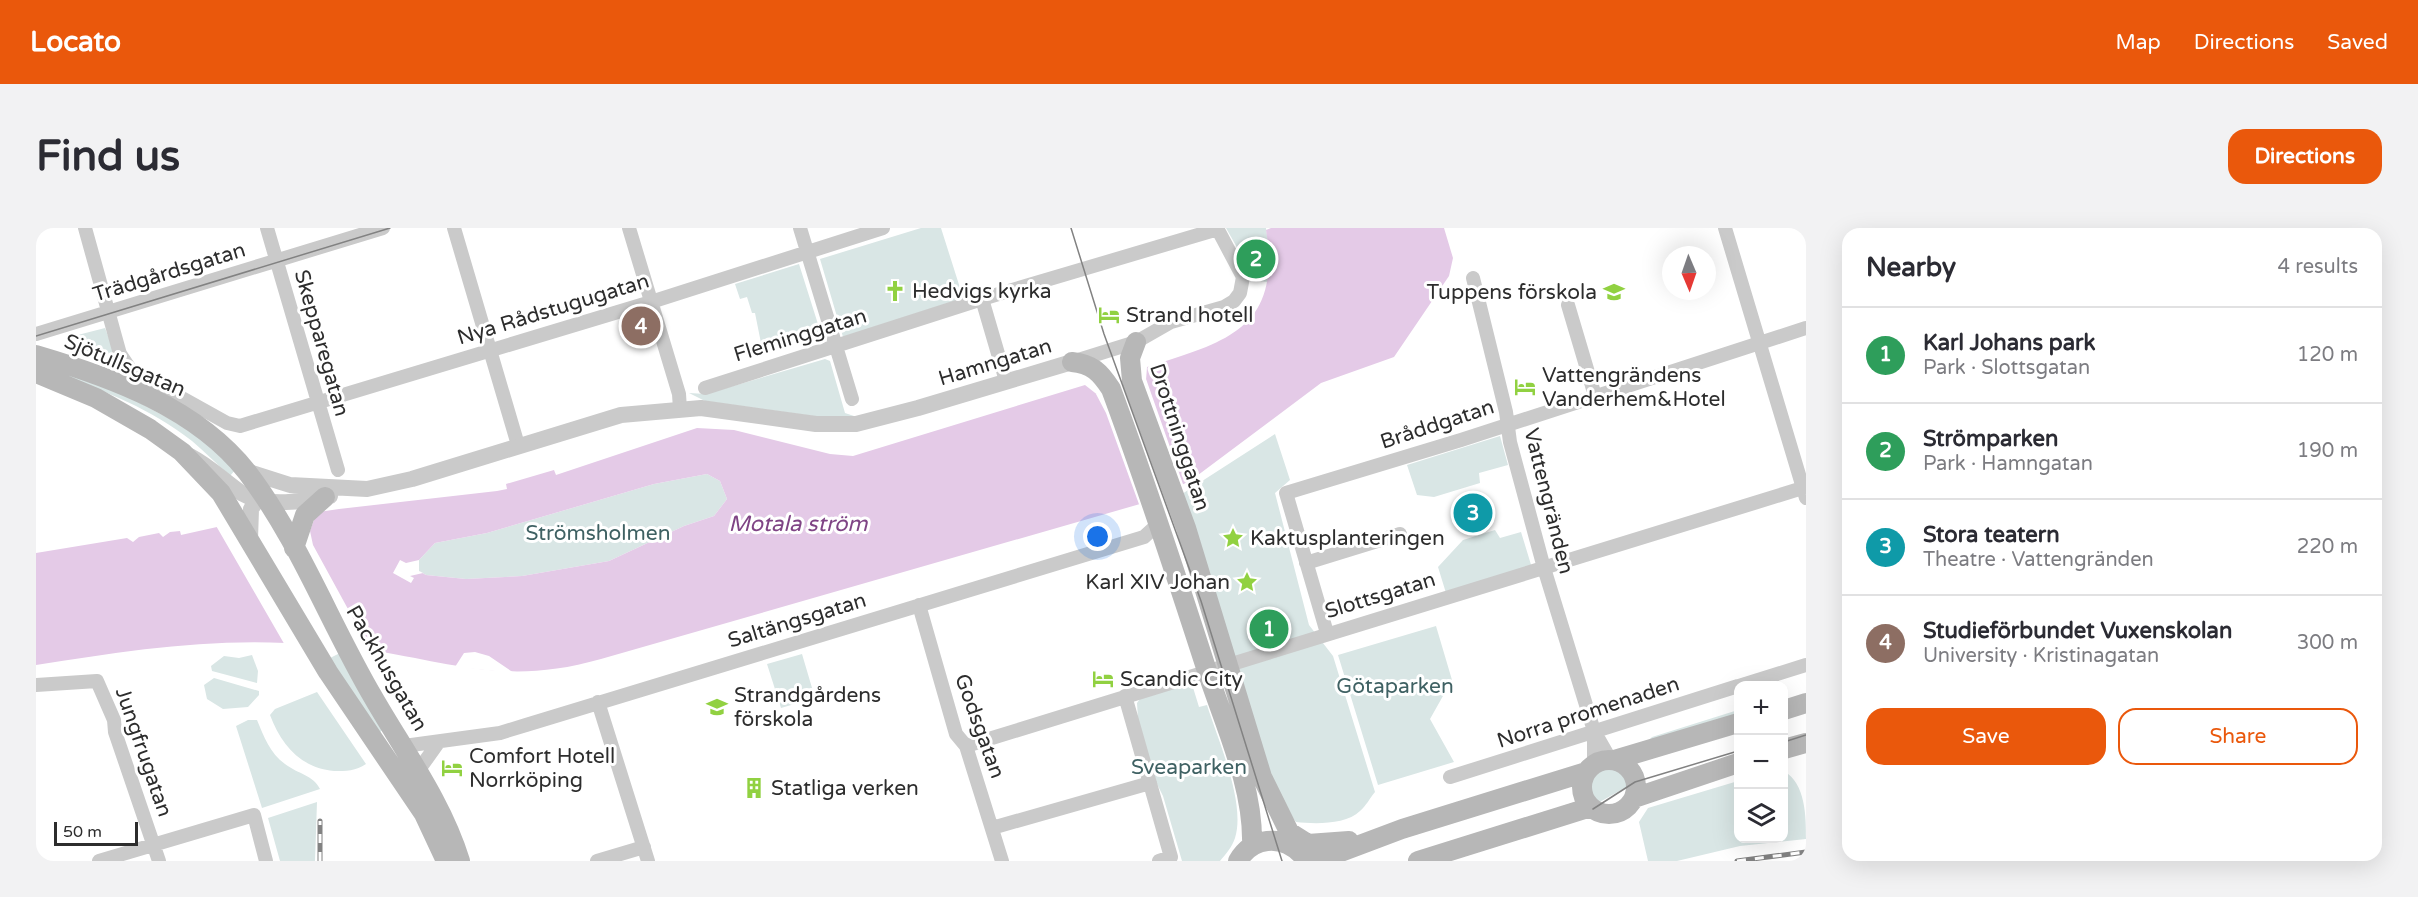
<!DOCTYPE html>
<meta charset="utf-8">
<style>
:root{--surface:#fff;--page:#f2f2f3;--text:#2b2b33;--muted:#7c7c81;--line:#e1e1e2;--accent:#ea580c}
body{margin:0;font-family:"Varela Round",sans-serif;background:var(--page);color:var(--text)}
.controls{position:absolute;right:18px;bottom:18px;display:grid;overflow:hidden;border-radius:12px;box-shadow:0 6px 24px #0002}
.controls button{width:54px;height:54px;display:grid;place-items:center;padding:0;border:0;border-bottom:2px solid var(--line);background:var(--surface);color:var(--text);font:30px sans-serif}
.compass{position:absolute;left:1626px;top:18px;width:54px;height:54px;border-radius:50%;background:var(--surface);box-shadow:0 6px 24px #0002;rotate:178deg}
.scale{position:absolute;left:18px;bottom:15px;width:84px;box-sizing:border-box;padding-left:6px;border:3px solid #2d2d2d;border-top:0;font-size:16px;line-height:21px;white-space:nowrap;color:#2d2d2d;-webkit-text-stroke:4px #fff;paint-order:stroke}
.you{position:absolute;left:1062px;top:309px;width:21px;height:21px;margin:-15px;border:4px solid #fff;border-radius:50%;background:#1a73e8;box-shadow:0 0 0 9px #1a73e833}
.badge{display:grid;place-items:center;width:39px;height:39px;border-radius:50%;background:var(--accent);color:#fff;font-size:20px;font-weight:700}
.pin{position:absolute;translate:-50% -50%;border:3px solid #fff;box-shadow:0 2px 6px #0006}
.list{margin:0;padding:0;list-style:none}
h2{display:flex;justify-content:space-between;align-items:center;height:78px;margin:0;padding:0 24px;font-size:26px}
h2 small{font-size:20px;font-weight:400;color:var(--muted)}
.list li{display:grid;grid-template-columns:39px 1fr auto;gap:18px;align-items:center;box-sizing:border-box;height:96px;padding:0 24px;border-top:2px solid var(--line)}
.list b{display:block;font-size:22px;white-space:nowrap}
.list p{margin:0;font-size:20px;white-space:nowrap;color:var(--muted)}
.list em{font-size:20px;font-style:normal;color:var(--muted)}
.actions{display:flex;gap:12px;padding:18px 24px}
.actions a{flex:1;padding:14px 0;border:2px solid var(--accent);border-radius:18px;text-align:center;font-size:21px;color:var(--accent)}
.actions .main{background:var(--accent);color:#fff}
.icon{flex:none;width:33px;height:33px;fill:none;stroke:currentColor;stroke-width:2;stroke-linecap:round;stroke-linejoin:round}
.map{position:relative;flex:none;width:1770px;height:633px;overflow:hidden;border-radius:18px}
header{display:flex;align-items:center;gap:36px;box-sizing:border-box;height:84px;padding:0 30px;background:var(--accent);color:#fff}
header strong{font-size:28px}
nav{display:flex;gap:33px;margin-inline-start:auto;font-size:21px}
.intro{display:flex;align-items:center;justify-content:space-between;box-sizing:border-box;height:144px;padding:0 36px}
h1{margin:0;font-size:42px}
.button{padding:15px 27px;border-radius:18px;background:var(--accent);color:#fff;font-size:21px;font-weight:700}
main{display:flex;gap:36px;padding:0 36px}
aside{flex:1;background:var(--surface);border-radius:18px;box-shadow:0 6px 24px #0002}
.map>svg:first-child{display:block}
.green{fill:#d9e6e5}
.water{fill:#e4cae7;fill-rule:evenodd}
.pier{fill:#fff}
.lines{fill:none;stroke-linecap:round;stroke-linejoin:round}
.minor{stroke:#cacaca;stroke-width:14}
.tertiary{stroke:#cacaca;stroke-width:16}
.secondary{stroke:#b7b7b7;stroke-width:20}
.tram{stroke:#828282;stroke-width:1.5}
.rail-casing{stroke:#828282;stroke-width:5}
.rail{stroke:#fff;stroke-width:3;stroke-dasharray:9;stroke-linecap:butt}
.labels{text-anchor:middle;stroke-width:6;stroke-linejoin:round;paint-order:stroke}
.street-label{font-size:21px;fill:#2d2d2d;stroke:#fff}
.poi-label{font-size:21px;fill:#2d2d2d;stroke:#fff;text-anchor:start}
.park-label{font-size:21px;fill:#3f6163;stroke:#fff}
.water-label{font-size:22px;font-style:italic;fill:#7f4485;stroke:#fff}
</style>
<header>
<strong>Locato</strong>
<nav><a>Map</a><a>Directions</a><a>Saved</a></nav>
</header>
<div class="intro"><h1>Find us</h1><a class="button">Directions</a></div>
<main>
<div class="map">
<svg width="1770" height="633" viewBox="0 0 1770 633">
<rect width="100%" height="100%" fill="#fff"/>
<path class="green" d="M885 0H905L925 63 929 62 931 69 807 109 784 31Z
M1190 0H1230L1233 21 1232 54 1215 52 1203 23Z
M763 36 787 112 776 116 771 101 725 115 719 85H716L711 69 704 71 699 56Z
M69 100 79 126 65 130 34 114V109Z
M789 131 794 133 809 185 818 188 784 189 669 173 653 165 670 166Z
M22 139 83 164 166 208 200 241 194 248C181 236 169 224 156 213 116 181 68 163 20 145Z
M1239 206 1254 252 1239 265 1273 397 1297 428 1339 564C1334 570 1330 578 1324 583 1310 597 1278 596 1260 594L1242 571 1146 266Z
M1464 208 1472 237 1443 245 1444 255 1398 269 1381 267 1371 237Z
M671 246 684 253 691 271 678 288 648 298 573 333 486 348 430 351 390 347 383 343V332L399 315 451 305 618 256Z
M1459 302 1464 310 1485 304 1496 340 1410 365 1402 339 1427 312Z
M1400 398 1416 452 1394 491 1418 534 1342 557 1302 427Z
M306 424 349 500 343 505 292 431Z
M766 426 779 470 745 480 731 436Z
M216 427 222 443 221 455 176 443 175 438 188 428 203 430Z
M178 450 223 463V467L212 479 187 481 171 471 168 457Z
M1155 453 1163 479 1171 477C1182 512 1210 575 1199 610 1196 619 1190 626 1184 633H1146L1127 568 1119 552 1102 491 1101 475 1106 468Z
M281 464 330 536C320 543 310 543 298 543 264 540 245 516 234 487L239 481Z
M1702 482V489L1612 513 1616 509Z
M212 492H221C228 509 234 525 249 536 262 546 277 547 284 561L226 580 200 498Z
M1571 538 1584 541 1594 557 1562 575C1548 562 1553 544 1571 538Z
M1748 543C1770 556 1770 589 1770 611L1704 618 1641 633H1612L1603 594 1612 580 1702 553V610H1748Z
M281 574 279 633H244L232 590Z"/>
<path class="water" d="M1235 0H1408L1417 30 1413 48 1358 129 1285 155 1154 253 1104 276 565 431C477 456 427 438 341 423 311 418 279 417 250 415 165 411 83 424 0 437V325L91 310 97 314 103 309 123 305 127 309 134 304 144 303 145 307 181 299 303 281 461 263 471 261 470 256 518 242 520 247 661 200 698 202 794 226 817 228 1049 157 1063 168 1110 152 1111 139C1190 114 1246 101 1230 2ZM671 246 684 253 691 271 678 288 648 298 573 333 486 348 430 351 390 347 383 343V332L399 315 451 305 618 256Z"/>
<path class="pier" d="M1109 148 1148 259 1104 279 1070 185 1060 166Z
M282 281 274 303 277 317 336 425 250 419 179 296Z
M364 332 370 335 383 332V343L387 345 374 348 378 350 375 355 357 345Z
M439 424 453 428 478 445 419 439 428 425Z"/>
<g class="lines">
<path class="minor" d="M49 0 84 126 94 141 191 195 204 198 615 74 847 0
M231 0 302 242
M418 0 482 217
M593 0 643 166 644 181
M764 0 816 171
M1689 0 1770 270
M1437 50 1470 184 1474 214 1508 340 1558 503 1574 531
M946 71 970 153
M1532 77 1559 168
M0 106 347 0
M1036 134 1100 114 1135 94 1188 79 1198 73 1204 65 1207 49 1181 0
M669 160 946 71 1182 1
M1270 335 1364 306
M883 377 920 506 930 518 966 633
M1291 405 1250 265 1425 212 1770 100
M0 457 61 453 78 492 79 504 123 633
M1703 458 1770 437
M1089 468 1135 629 1123 633
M562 474 612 633
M368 518 464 505 490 497 1108 309 1120 298 1122 290
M930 518 1770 259
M1558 536V508
M382 543 402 515
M1414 549 1702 458
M956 600 1114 555
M63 633 218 587 230 633
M561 633 608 619"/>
<path class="tertiary" d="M154 228C175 239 189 254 207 266 230 280 269 273 294 268
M210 243 254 257 331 261 376 251 585 187 665 180 780 196H820L882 180 1036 134
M214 311 215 281 227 264"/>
<path class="secondary" d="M1100 114 1094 130 1096 153 1150 300 1226 549 1263 624
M0 127C75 149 161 180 211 244 263 312 294 396 337 469 368 523 406 574 424 633
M1036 134C1056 136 1064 144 1075 161 1110 255 1141 350 1172 446 1190 500 1218 560 1216 618
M0 145 60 170 114 201 146 224 185 265 292 444 388 586 410 633
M258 320 269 287 289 269
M1748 482 1770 475
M1748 521 1770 515
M1546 559a27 27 0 1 1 54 0a27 27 0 1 1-54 0Z
M1578 532 1702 495
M1598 570 1702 535
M1253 604 1272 616 1313 613
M1268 629 1275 631 1294 628 1366 601 1550 544
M1202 633C1216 609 1245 606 1265 626
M1382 633 1555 579"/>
<path class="tram" d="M1035 0 1068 106 1165 373 1246 633
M0 108 354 0
M1748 514 1770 507
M1557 581 1599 554 1702 523"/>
<defs>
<path id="rail" d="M284 633V593
M1701 633 1770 624"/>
</defs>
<use href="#rail" class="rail-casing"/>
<use href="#rail" class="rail"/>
</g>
<defs>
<symbol id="church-bare" viewBox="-9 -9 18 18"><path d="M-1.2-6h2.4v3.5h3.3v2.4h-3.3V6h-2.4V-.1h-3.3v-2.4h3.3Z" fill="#91d141" stroke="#fff" stroke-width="2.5" paint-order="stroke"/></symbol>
<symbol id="school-bare" viewBox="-9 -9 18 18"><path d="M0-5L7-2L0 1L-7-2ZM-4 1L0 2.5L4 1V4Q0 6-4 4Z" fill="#91d141" stroke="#fff" stroke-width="2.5" paint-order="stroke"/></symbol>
<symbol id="hotel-bare" viewBox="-9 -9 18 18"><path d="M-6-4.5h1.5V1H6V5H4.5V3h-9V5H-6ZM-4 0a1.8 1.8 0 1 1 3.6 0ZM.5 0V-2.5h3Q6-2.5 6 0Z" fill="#91d141" stroke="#fff" stroke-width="2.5" paint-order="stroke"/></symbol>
<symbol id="sight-bare" viewBox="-9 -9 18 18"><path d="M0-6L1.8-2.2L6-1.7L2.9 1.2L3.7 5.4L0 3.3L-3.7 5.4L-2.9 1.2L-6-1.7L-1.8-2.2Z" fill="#91d141" stroke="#fff" stroke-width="2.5" paint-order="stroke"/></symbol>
<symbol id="building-bare" viewBox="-9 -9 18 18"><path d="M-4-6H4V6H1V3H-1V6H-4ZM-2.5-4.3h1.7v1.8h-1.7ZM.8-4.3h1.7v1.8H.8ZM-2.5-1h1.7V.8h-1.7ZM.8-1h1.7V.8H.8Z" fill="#91d141" stroke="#fff" stroke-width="2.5" paint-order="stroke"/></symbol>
</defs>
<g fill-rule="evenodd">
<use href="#church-bare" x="844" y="48" width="30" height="30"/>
<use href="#school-bare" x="1563" y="49" width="30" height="30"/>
<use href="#hotel-bare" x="1058" y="72" width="30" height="30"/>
<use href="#hotel-bare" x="1474" y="144" width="30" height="30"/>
<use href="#sight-bare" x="1182" y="295" width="30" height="30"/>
<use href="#sight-bare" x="1196" y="339" width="30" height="30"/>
<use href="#hotel-bare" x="1052" y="436" width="30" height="30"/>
<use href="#school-bare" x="666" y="464" width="30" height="30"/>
<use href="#hotel-bare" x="401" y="525" width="30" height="30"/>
<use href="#building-bare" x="703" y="545" width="30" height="30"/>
</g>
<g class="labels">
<g class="street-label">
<text transform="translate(133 44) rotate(-17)" y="7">Trädgårdsgatan</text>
<text transform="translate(517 81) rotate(-17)" y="7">Nya Rådstugugatan</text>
<text transform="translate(764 107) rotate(-17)" y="7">Fleminggatan</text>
<text transform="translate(286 115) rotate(74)" y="7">Skepparegatan</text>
<text transform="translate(959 134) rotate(-17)" y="7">Hamngatan</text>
<text transform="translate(89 137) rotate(23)" y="7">Sjötullsgatan</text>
<text transform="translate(1401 196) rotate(-18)" y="7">Bråddgatan</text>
<text transform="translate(1144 209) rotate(72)" y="7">Drottninggatan</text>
<text transform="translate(1513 273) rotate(76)" y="7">Vattengränden</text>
<text transform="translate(1344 367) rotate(-17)" y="7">Slottsgatan</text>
<text transform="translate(761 392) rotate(-17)" y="7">Saltängsgatan</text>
<text transform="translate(351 440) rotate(60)" y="7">Packhusgatan</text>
<text transform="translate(1552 484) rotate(-18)" y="7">Norra promenaden</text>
<text transform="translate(944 498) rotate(70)" y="7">Godsgatan</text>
<text transform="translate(108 524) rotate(71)" y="7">Jungfrugatan</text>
</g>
<g class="poi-label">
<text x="876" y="70">Hedvigs kyrka</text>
<text x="1561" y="71" text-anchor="end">Tuppens förskola</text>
<text x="1090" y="94">Strand hotell</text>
<text x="1506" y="154">Vattengrändens<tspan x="1506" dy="24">Vanderhem&amp;Hotel</tspan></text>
<text x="1214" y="317">Kaktusplanteringen</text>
<text x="1194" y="361" text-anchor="end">Karl XIV Johan</text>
<text x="1084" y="458">Scandic City</text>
<text x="698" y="474">Strandgårdens<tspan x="698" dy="24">förskola</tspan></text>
<text x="433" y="535">Comfort Hotell<tspan x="433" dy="24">Norrköping</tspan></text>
<text x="735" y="567">Statliga verken</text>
</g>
<g class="park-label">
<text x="562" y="312">Strömsholmen</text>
<text x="1359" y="465">Götaparken</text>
<text x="1153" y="546">Sveaparken</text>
</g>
<g class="water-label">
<text x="762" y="303">Motala ström</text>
</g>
</g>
</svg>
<div class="controls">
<button>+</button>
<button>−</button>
<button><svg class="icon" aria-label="layers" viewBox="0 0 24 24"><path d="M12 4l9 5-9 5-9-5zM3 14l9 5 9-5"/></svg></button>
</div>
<svg class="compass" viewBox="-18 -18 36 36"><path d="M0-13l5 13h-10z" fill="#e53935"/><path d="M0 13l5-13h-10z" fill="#7c7c81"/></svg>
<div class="scale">50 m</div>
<div class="you"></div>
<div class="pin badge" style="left:1233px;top:401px;background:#2e9e5b">1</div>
<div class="pin badge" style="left:1220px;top:31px;background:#2e9e5b">2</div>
<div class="pin badge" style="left:1437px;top:285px;background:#0f9aa8">3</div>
<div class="pin badge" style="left:605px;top:98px;background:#8d6e63">4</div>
</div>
<aside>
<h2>Nearby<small>4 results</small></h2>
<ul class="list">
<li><span class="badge" style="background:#2e9e5b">1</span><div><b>Karl Johans park</b><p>Park · Slottsgatan</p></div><em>120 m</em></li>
<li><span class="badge" style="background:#2e9e5b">2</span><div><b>Strömparken</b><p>Park · Hamngatan</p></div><em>190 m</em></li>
<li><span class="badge" style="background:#0f9aa8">3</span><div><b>Stora teatern</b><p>Theatre · Vattengränden</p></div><em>220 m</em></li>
<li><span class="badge" style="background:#8d6e63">4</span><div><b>Studieförbundet Vuxenskolan</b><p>University · Kristinagatan</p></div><em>300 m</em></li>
</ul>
<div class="actions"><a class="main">Save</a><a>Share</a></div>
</aside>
</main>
